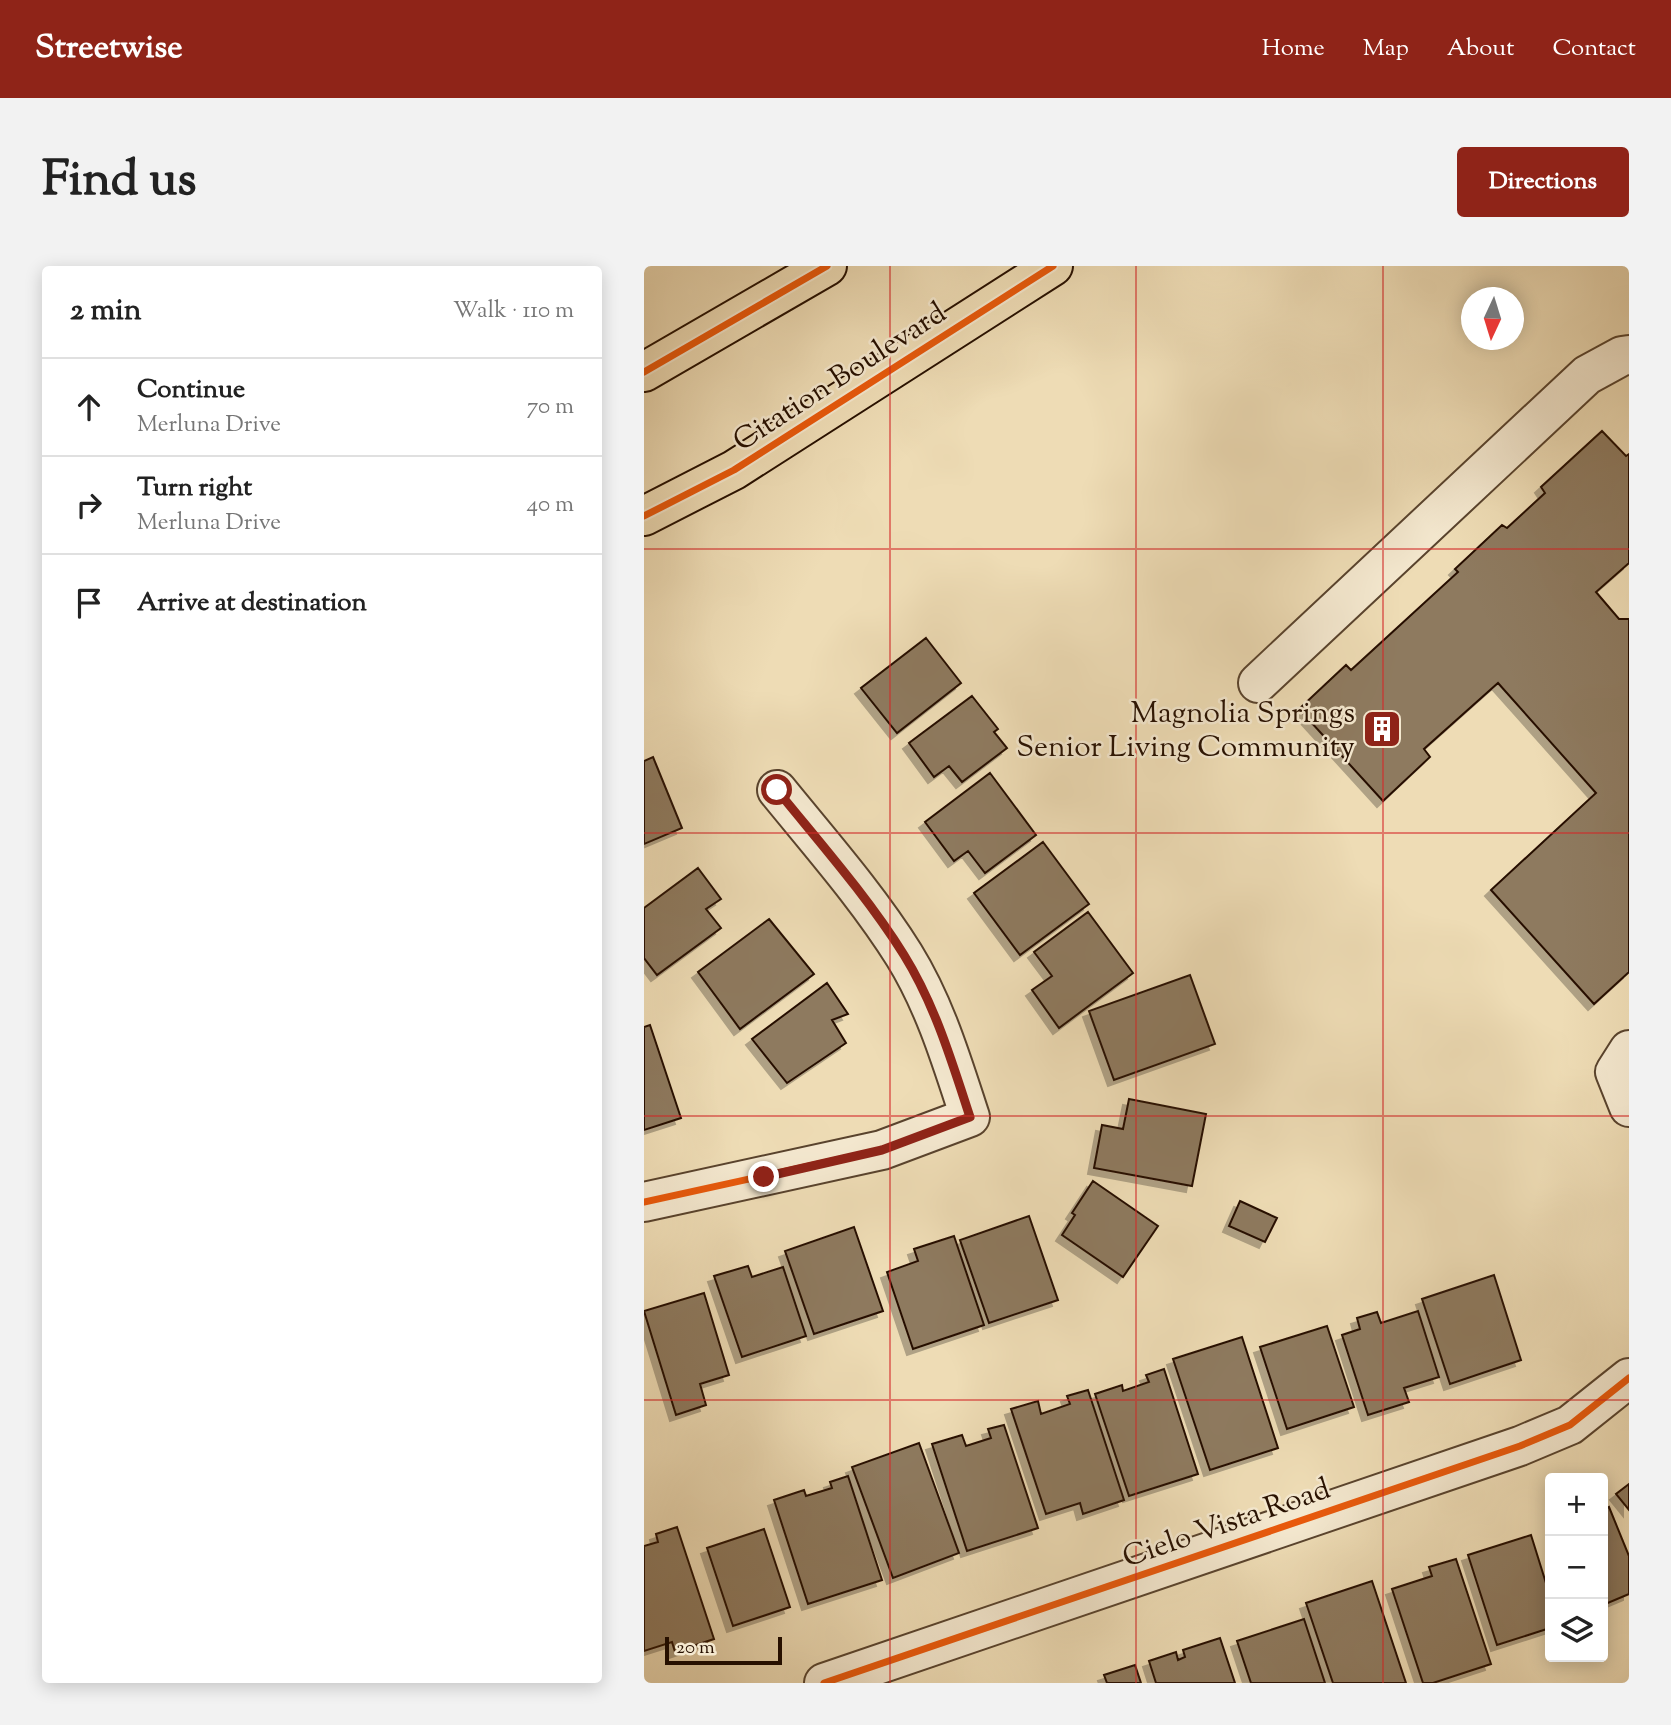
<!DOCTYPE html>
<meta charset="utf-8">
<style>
:root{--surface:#fff;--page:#f2f2f2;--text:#222;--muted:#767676;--line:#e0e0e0;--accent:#8f2418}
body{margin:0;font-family:"Sorts Mill Goudy",serif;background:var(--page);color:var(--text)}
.controls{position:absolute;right:21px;bottom:21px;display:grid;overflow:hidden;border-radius:7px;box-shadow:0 4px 18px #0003}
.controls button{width:63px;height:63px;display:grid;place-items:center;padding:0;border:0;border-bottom:2px solid var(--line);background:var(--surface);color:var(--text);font:35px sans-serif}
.compass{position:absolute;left:817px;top:21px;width:63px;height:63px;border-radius:50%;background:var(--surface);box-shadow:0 4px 18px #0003;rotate:184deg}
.scale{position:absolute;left:21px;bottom:18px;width:117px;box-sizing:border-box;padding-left:7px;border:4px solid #271000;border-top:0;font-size:19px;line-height:24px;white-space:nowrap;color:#271000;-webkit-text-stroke:5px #f4e8cf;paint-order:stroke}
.stop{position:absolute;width:21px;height:21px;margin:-16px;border:5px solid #8f2418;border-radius:50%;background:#fff}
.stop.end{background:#8f2418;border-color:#fff;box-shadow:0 2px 7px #0008}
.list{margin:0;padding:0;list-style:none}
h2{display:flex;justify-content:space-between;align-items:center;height:91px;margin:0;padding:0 28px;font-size:30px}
h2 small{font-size:23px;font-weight:400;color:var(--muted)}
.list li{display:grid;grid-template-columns:46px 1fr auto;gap:21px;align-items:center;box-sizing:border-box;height:98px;padding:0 28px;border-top:2px solid var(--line)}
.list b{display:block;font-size:26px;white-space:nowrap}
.list p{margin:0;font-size:23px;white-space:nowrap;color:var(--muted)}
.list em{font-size:23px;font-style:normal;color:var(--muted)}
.icon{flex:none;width:38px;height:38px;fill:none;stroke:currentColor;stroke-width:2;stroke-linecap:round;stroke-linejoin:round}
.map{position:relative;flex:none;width:985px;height:1417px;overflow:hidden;border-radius:7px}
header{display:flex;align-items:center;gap:42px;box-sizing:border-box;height:98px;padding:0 35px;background:var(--accent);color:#fff}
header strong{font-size:33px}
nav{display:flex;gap:38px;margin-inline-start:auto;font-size:24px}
.intro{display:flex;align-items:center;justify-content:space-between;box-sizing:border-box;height:168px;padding:0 42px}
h1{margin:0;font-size:49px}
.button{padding:18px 32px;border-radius:7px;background:var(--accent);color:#fff;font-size:24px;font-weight:700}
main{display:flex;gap:42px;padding:0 42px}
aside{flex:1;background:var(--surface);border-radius:7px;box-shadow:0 4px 18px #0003}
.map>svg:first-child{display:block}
.building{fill:#8e7a5e;stroke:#271000;stroke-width:2;filter:url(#shadow)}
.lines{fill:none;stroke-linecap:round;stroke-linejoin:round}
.minor-casing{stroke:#59432d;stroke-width:42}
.major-casing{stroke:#271000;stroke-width:42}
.minor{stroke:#f4e8cf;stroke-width:38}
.major{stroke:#eedcb5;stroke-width:38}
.cycleway-casing{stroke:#f4e8cf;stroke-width:11}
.cycleway{stroke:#e8590c;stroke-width:7}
.route{stroke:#8f2418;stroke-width:9}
.grid{fill:none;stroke:#d62828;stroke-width:2;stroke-opacity:0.55}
.labels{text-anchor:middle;stroke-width:5;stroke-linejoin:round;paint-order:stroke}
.street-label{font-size:30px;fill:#271000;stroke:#f4e8cf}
.poi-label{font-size:30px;fill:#271000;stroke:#f4e8cf;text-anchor:end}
</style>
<header>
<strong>Streetwise</strong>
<nav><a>Home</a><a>Map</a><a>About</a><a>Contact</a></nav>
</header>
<div class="intro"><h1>Find us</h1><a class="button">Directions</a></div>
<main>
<aside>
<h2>2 min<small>Walk · 110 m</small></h2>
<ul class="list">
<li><svg class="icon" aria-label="ahead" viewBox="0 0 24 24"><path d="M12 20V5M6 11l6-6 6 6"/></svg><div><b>Continue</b><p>Merluna Drive</p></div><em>70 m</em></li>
<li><svg class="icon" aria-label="right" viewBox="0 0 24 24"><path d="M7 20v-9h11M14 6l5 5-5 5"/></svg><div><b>Turn right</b><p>Merluna Drive</p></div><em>40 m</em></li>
<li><svg class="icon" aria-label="arrive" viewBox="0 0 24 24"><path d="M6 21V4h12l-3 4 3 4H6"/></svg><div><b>Arrive at destination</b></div></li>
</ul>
</aside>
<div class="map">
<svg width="985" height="1417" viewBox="0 0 985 1417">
<defs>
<filter id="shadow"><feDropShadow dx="-6" dy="6" stdDeviation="0" flood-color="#0004"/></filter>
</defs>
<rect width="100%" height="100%" fill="#eedcb5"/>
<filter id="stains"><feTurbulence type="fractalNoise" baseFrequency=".00286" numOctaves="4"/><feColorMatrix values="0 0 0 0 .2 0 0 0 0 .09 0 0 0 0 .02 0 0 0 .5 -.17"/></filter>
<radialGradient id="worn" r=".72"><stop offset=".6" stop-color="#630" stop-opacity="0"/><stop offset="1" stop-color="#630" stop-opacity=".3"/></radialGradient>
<path class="building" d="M958 165 982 190 985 188V297L952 326 975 353H985V706L950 738 847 624 952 527 854 417 780 483 786 491 739 535 655 443 702 399 707 404 814 306 811 303 858 259 863 262 901 227 897 221Z
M282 372 317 417 253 467 217 422Z
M328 430 354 463 350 466 363 482 318 516 305 500 290 511 265 477Z
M9 491 38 562 0 578V495Z
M346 507 392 569 341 607 324 585 310 595 281 556Z
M399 576 445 638 376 689 330 627Z
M54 602 77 633 62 643 77 662 13 709 0 692V642Z
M444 646 489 707 415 762 388 724 408 710 390 686Z
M125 653 170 708 96 763 54 706Z
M546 709 571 778 470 814 445 745Z
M183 717 204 748 188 754 202 777 143 817 108 773Z
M6 759 37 852 0 864V761Z
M485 833 562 848 548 920 450 902 458 859 479 863Z
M449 915 514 960 479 1011 418 969 431 949 428 947Z
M596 935 633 952 621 976 585 960Z
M385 950 414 1034 345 1057 316 974Z
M210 961 239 1045 170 1068 141 985Z
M310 970 340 1059 269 1083 243 1006 274 995 270 983Z
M104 1000 108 1011 139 1001 162 1070 98 1091 70 1010Z
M850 1009 877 1094 806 1118 778 1033Z
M60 1027 85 1109 56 1118 62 1139 32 1149 0 1045Z
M774 1045 795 1111 760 1122 765 1136 724 1149 698 1069 716 1063 713 1052 733 1046 737 1057Z
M683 1060 710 1141 643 1163 616 1081Z
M598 1071 634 1182 566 1204 529 1093Z
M520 1103 554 1208 485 1230 451 1128 478 1119 479 1125 505 1116 502 1109Z
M444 1124 480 1234 439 1248 436 1237 402 1248 367 1143 394 1135 397 1148 426 1138 423 1130Z
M360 1159 394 1262 323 1285 288 1178 318 1169 322 1180 347 1172 344 1163Z
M275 1177 315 1287 249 1312 208 1201Z
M204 1210 238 1314 164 1338 130 1234 160 1224 162 1230 188 1222 186 1216Z
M985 1218V1244L972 1228Z
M965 1241 985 1290V1328L959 1339V1244Z
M33 1261 70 1373 31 1386 28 1376 0 1385V1280L14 1276 12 1268Z
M120 1263 146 1341 89 1360 63 1282Z
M887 1269 906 1330V1362L853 1379 824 1289Z
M812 1293 847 1398 789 1417H779L748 1323 788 1310 785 1301Z
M728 1315 762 1417H689L662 1337Z
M660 1353 681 1417H607L593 1375Z
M576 1372 591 1417H512L505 1395 532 1386 534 1394 541 1391 539 1384Z
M491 1399 497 1417H463L460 1409Z"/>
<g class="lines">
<defs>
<path id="minor" d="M614 417 943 109 978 90 985 89
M985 784 971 806 985 841
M0 936 238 884 326 851C308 796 291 739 260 689 223 630 176 577 133 524
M180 1417 876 1180 926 1159 985 1112"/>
<path id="major" d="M0 106 183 0
M0 250 90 204 409 0"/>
</defs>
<use href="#minor" class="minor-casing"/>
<use href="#major" class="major-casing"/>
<use href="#minor" class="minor"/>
<use href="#major" class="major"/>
<defs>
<path id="cycleway" d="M0 106 183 0
M0 250 90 204 409 0
M0 936 238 884 326 851C308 796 291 739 260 689 223 630 176 577 133 524
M180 1417 876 1180 926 1159 985 1112"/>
</defs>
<use href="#cycleway" class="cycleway-casing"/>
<use href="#cycleway" class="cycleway"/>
</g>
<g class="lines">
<path class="route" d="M120 911 238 884 326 851C308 796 291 739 260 689 223 630 176 577 133 524"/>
</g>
<path class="grid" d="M246 0V1417M492 0V1417M739 0V1417M0 283H985M0 567H985M0 850H985M0 1134H985"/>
<defs>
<symbol id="building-square" viewBox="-11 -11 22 22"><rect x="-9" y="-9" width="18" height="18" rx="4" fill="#8f2418" stroke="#f4e8cf"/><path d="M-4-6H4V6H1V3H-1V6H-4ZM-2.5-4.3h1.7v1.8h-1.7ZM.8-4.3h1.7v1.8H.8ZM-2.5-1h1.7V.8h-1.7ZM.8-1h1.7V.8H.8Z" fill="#fff"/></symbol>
</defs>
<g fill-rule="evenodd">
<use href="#building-square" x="716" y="441" width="44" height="44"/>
</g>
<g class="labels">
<g class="street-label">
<text transform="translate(195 110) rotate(-33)" y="10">Citation Boulevard</text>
<text transform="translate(582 1256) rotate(-19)" y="10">Cielo Vista Road</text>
</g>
<g class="poi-label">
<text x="711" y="456">Magnolia Springs<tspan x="711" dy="34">Senior Living Community</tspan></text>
</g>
</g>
<rect width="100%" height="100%" filter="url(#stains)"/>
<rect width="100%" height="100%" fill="url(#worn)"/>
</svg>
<div class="controls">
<button>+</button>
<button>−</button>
<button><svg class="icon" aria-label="layers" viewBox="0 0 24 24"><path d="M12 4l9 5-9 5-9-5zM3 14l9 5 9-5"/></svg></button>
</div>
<svg class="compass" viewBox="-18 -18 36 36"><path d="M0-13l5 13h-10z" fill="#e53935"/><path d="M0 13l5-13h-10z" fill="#767676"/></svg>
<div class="scale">20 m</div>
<div class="stop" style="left:133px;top:524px"></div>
<div class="stop end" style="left:120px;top:911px"></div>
</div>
</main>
